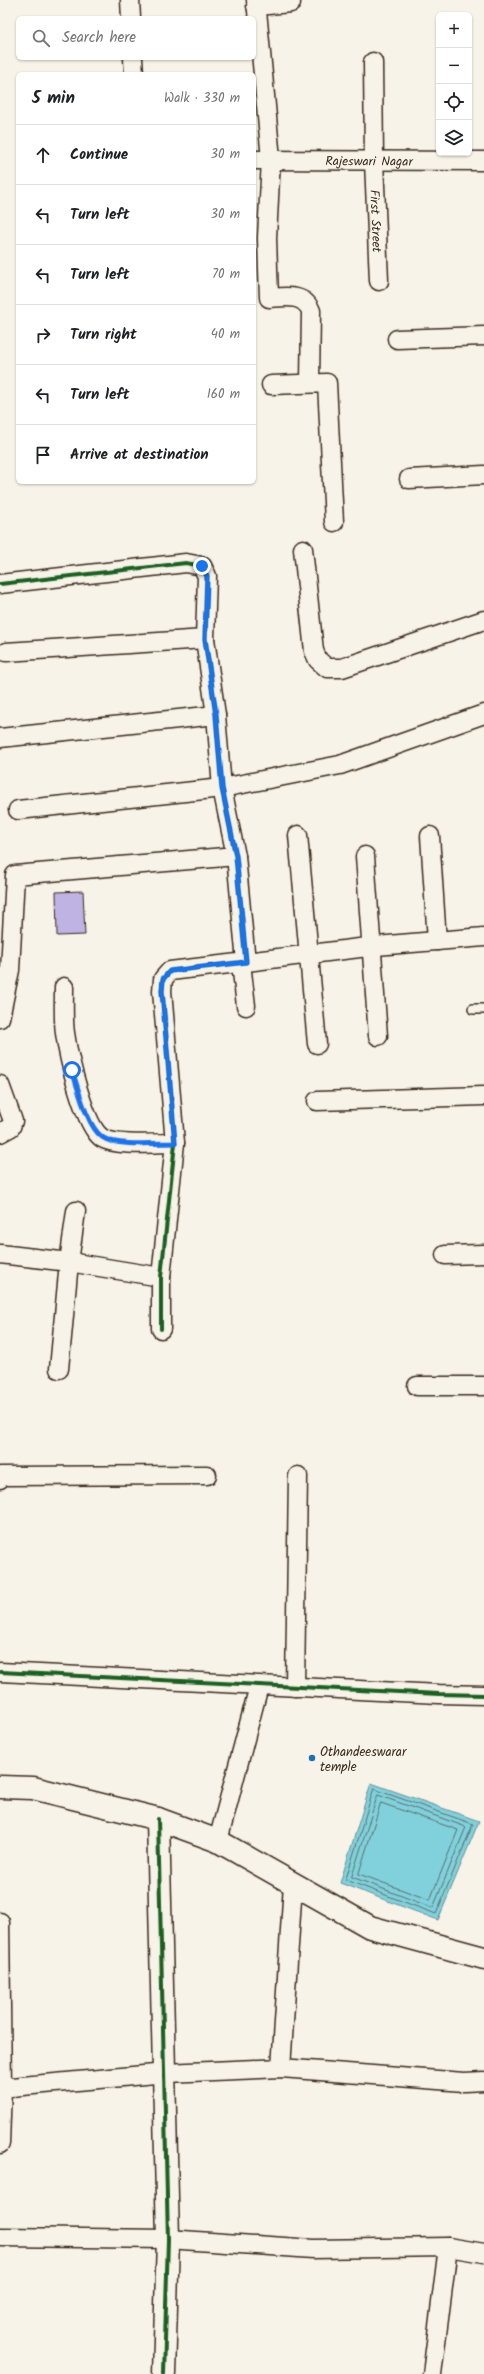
<!DOCTYPE html>
<meta charset="utf-8">
<style>
:root{--surface:#fff;--page:#f6f6f6;--text:#202124;--muted:#757577;--line:#e0e0e0}
body{margin:0;font-family:Kalam,sans-serif;background:var(--page);color:var(--text)}
.controls{position:absolute;right:12px;top:12px;display:grid;overflow:hidden;border-radius:6px;box-shadow:0 1px 3px #0004}
.controls button{width:36px;height:36px;display:grid;place-items:center;padding:0;border:0;border-bottom:1px solid var(--line);background:var(--surface);color:var(--text);font:20px sans-serif}
.stop{position:absolute;width:12px;height:12px;margin:-9px;border:3px solid #1a73e8;border-radius:50%;background:#fff}
.stop.end{background:#1a73e8;border-color:#fff;box-shadow:0 1px 4px #0008}
.list{margin:0;padding:0;list-style:none}
h2{display:flex;justify-content:space-between;align-items:center;height:52px;margin:0;padding:0 16px;font-size:17px}
h2 small{font-size:13px;font-weight:400;color:var(--muted)}
.list li{display:grid;grid-template-columns:26px 1fr auto;gap:12px;align-items:center;box-sizing:border-box;height:60px;padding:0 16px;border-top:1px solid var(--line)}
.list b{display:block;font-size:15px;white-space:nowrap}
.list em{font-size:13px;font-style:normal;color:var(--muted)}
.icon{flex:none;width:22px;height:22px;fill:none;stroke:currentColor;stroke-width:2;stroke-linecap:round;stroke-linejoin:round}
.map{position:relative;flex:none;width:484px;height:2374px;overflow:hidden}
.search{position:absolute;background:var(--surface);box-shadow:0 1px 3px #0004;left:16px;top:16px;width:240px;height:44px;display:flex;align-items:center;gap:10px;box-sizing:border-box;padding:0 14px;border-radius:6px;color:var(--muted);font-size:15px}
.panel{position:absolute;background:var(--surface);box-shadow:0 1px 3px #0004;left:16px;top:72px;width:240px;height:412px;border-radius:6px}
.map>svg:first-child{display:block}
.water{fill:#81d1dd;stroke:#658e91}
.lines{fill:none;stroke-linecap:round;stroke-linejoin:round}
.shore{stroke:#576d6a;stroke-width:1}
.building{fill:#bfb3e4;stroke:#3b2a1e}
.lane-casing{stroke:#3b2a1e;stroke-width:12}
.street-casing{stroke:#3b2a1e;stroke-width:21}
.secondary-casing{stroke:#3b2a1e;stroke-width:25}
.primary-casing{stroke:#3b2a1e;stroke-width:25}
.lane{stroke:#f7f3e8;stroke-width:9}
.street{stroke:#f7f3e8;stroke-width:18}
.secondary{stroke:#f7f3e8;stroke-width:22}
.primary{stroke:#f7f3e8;stroke-width:22}
.cycleway-casing{stroke:#f7f3e8;stroke-width:6}
.cycleway{stroke:#1b5e20;stroke-width:4}
.route{stroke:#1a73e8;stroke-width:5}
.poi-dot{fill:#1f6fb2;stroke:#f7f3e8;stroke-width:1.5}
.labels{text-anchor:middle;stroke-width:3;stroke-linejoin:round;paint-order:stroke}
.street-label{font-size:13px;fill:#3b2a1e;stroke:#f7f3e8}
.poi-label{font-size:13px;fill:#3b2a1e;stroke:#f7f3e8;text-anchor:start}
</style>
<div class="map">
<svg width="484" height="2374" viewBox="0 0 484 2374">
<rect width="100%" height="100%" fill="#f7f3e8"/>
<filter id="ink" filterUnits="userSpaceOnUse"><feTurbulence type="fractalNoise" baseFrequency=".025" numOctaves="2"/><feDisplacementMap in="SourceGraphic" scale="8" xChannelSelector="R" yChannelSelector="G"/><feConvolveMatrix kernelMatrix="1 2 1 2 8 2 1 2 1" color-interpolation-filters="sRGB"/></filter>
<g filter="url(#ink)">
<path class="water" d="M371 1783 479 1821 438 1920 340 1883Z"/>
<g class="lines">
<path class="shore" d="M374 1789 473 1824 436 1914 346 1880Z
M378 1795 466 1827 433 1908 352 1877Z
M381 1803 458 1830 430 1900 359 1874Z"/>
</g>
<path class="building" d="M83 891 85 935 57 936 56 892Z"/>
<g class="lines">
<defs>
<path id="lane" d="M473 1009H484"/>
<g id="street">
<path d="M130 0 131 18"/>
<path d="M256 0 271 159 267 238 269 298C285 297 304 293 311 311L310 383"/>
<path d="M256 6 291 3"/>
<path d="M133 58 134 74"/>
<path id="s1" d="M373 62 374 161 379 281"/>
<path id="s2" d="M254 160 484 161"/>
<path d="M397 339 484 336"/>
<path d="M271 385 327 383 334 522"/>
<path d="M409 479 484 475"/>
<path d="M303 549 314 651 318 660 327 668H342L484 620"/>
<path d="M0 584 186 563 202 566 207 576 205 639 216 715 222 788 236 856 246 962 170 971 163 979 162 991 175 1143 161 1277V1329"/>
<path d="M6 652 205 639"/>
<path d="M0 738 216 715"/>
<path d="M18 810 222 788 340 765 484 714"/>
<path d="M298 835 317 1044"/>
<path d="M430 836 437 941"/>
<path d="M365 856 378 1036"/>
<path d="M246 962 376 946 484 937"/>
<path d="M241 963 246 1006"/>
<path d="M64 987C64 1002 63 1018 65 1033 68 1055 84 1126 102 1138 117 1147 157 1143 175 1143"/>
<path d="M0 1018 10 970 15 875 236 856"/>
<path d="M0 1085 13 1121 11 1127 0 1133"/>
<path d="M317 1101 484 1096"/>
<path d="M0 1254 69 1262 161 1277"/>
<path d="M445 1255 484 1254"/>
<path d="M59 1369 69 1262 76 1211"/>
<path d="M417 1386H484"/>
<path d="M0 1479V1476L207 1475"/>
<path d="M0 1672 439 1694 484 1695"/>
<path d="M295 1687 298 1476"/>
<path d="M218 1841 259 1686"/>
<path d="M0 1922 2 2088 0 2144"/>
<path d="M281 2068 293 1884"/>
<path d="M0 2088 166 2073 281 2068 464 2082 484 2081"/>
<path d="M0 2237 168 2239 313 2249 448 2247 484 2253"/>
<path d="M432 2374 448 2247"/>
</g>
<path id="secondary" d="M158 1819 168 2239 164 2374"/>
<path id="primary" d="M0 1787 33 1788 158 1819 218 1841 370 1927 484 1958"/>
</defs>
<use href="#lane" class="lane-casing"/>
<use href="#street" class="street-casing"/>
<use href="#secondary" class="secondary-casing"/>
<use href="#primary" class="primary-casing"/>
<use href="#lane" class="lane"/>
<use href="#street" class="street"/>
<use href="#secondary" class="secondary"/>
<use href="#primary" class="primary"/>
<defs>
<path id="cycleway" d="M0 584 186 563 202 566 207 576 205 639 216 715 222 788 236 856 246 962 170 971 163 979 162 991 175 1143 161 1277V1329
M0 1672 439 1694 484 1695
M158 1819 168 2239 164 2374"/>
</defs>
<use href="#cycleway" class="cycleway-casing"/>
<use href="#cycleway" class="cycleway"/>
</g>
</g>
<g class="lines" filter="url(#ink)">
<path class="route" d="M72 1070C78 1088 87 1126 102 1137 115 1147 158 1143 175 1143L162 991 163 979 170 971 246 962 236 856 222 788 216 715 205 639 207 576 202 566"/>
</g>
<circle class="poi-dot" cx="312" cy="1758" r="4"/>
<g class="labels">
<g class="street-label">
<text dy="5" stroke="none"><textPath href="#s2" startOffset="115">Rajeswari Nagar</textPath></text>
<text dy="5" stroke="none"><textPath href="#s1" startOffset="159">First Street</textPath></text>
</g>
<g class="poi-label">
<text x="320" y="1756">Othandeeswarar<tspan x="320" dy="15">temple</tspan></text>
</g>
</g>
</svg>
<div class="controls">
<button>+</button>
<button>−</button>
<button><svg class="icon" aria-label="locate" viewBox="0 0 24 24"><circle cx="12" cy="12" r="6"/><path d="M12 2v4M12 18v4M2 12h4M18 12h4"/></svg></button>
<button><svg class="icon" aria-label="layers" viewBox="0 0 24 24"><path d="M12 4l9 5-9 5-9-5zM3 14l9 5 9-5"/></svg></button>
</div>
<div class="stop" style="left:72px;top:1070px"></div>
<div class="stop end" style="left:202px;top:566px"></div>
<div class="search"><svg class="icon" aria-label="search" viewBox="0 0 24 24"><circle cx="10" cy="10" r="6"/><path d="M15 15l6 6"/></svg>Search here</div>
<section class="panel">
<h2>5 min<small>Walk · 330 m</small></h2>
<ul class="list">
<li><svg class="icon" aria-label="ahead" viewBox="0 0 24 24"><path d="M12 20V5M6 11l6-6 6 6"/></svg><div><b>Continue</b></div><em>30 m</em></li>
<li><svg class="icon" aria-label="left" viewBox="0 0 24 24"><path d="M17 20v-9H6M10 6l-5 5 5 5"/></svg><div><b>Turn left</b></div><em>30 m</em></li>
<li><svg class="icon" aria-label="left" viewBox="0 0 24 24"><path d="M17 20v-9H6M10 6l-5 5 5 5"/></svg><div><b>Turn left</b></div><em>70 m</em></li>
<li><svg class="icon" aria-label="right" viewBox="0 0 24 24"><path d="M7 20v-9h11M14 6l5 5-5 5"/></svg><div><b>Turn right</b></div><em>40 m</em></li>
<li><svg class="icon" aria-label="left" viewBox="0 0 24 24"><path d="M17 20v-9H6M10 6l-5 5 5 5"/></svg><div><b>Turn left</b></div><em>160 m</em></li>
<li><svg class="icon" aria-label="arrive" viewBox="0 0 24 24"><path d="M6 21V4h12l-3 4 3 4H6"/></svg><div><b>Arrive at destination</b></div></li>
</ul>
</section>
</div>
